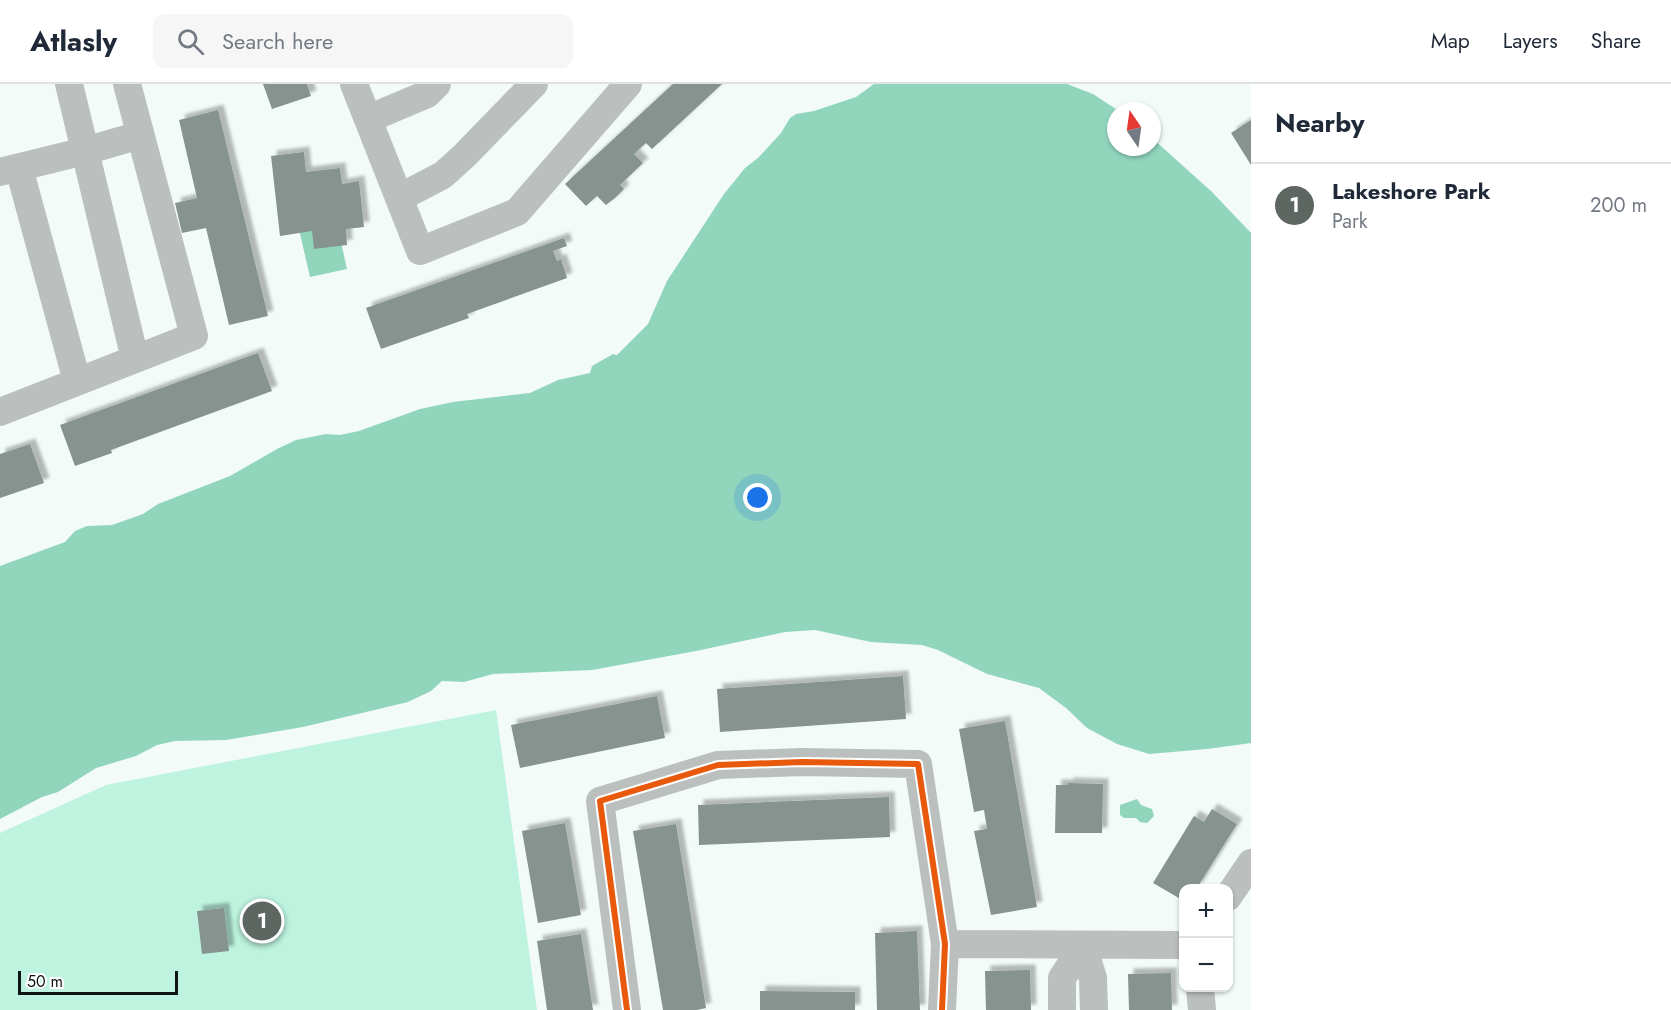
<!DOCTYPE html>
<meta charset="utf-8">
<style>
:root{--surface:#fff;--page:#f6f6f7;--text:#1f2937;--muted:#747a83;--line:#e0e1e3;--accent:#5e6662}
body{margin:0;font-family:Jost,sans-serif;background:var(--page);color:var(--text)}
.controls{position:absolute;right:18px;bottom:18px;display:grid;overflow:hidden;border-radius:12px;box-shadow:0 2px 4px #0004}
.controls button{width:54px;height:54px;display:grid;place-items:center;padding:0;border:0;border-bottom:2px solid var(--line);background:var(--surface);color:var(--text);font:30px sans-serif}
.compass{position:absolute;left:1107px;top:18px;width:54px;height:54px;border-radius:50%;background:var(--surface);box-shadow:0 2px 4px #0004;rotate:347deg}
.scale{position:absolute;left:18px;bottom:15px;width:160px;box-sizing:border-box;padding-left:6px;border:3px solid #0e1512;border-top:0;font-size:16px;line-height:21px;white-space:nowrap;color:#0e1512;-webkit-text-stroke:4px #fff;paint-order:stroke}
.you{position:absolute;left:758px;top:414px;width:21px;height:21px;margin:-15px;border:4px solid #fff;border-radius:50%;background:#1a73e8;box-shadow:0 0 0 9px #1a73e833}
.badge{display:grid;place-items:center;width:39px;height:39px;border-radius:50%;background:var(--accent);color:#fff;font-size:20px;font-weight:700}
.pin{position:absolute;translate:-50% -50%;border:3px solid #fff;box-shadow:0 2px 6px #0006}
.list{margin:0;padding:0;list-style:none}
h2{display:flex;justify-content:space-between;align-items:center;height:78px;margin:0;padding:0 24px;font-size:26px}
h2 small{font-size:20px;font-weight:400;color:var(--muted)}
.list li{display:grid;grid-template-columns:39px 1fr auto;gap:18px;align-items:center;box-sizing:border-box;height:84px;padding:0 24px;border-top:2px solid var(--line)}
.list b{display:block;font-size:22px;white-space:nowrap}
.list p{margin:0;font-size:20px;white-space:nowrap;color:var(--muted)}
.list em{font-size:20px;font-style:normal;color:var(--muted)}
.icon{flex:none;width:33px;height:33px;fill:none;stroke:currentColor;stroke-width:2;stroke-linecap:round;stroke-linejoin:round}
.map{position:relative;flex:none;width:1251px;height:926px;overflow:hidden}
header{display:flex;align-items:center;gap:36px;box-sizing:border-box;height:84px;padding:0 30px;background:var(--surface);border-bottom:2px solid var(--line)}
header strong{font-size:28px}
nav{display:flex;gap:33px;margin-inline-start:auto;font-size:21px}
.search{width:420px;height:54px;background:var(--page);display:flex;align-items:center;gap:15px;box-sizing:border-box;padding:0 21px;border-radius:12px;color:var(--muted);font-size:22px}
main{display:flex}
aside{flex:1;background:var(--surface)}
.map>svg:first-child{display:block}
.green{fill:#bdf3df}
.water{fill:#91d5bd}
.building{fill:#86938e;filter:url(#shadow)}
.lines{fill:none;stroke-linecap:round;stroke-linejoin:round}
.minor{stroke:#bbbfbd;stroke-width:28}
.cycleway-casing{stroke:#fff;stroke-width:10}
.cycleway{stroke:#e8590c;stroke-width:6}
</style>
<header>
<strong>Atlasly</strong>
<div class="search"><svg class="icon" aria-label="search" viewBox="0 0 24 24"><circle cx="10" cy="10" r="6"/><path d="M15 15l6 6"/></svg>Search here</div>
<nav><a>Map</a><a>Layers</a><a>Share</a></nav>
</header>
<main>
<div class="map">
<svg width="1251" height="926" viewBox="0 0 1251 926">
<defs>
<filter id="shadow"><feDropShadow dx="5.5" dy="-5.5" stdDeviation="1.5" flood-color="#0004"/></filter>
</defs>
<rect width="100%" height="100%" fill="#f2fbf7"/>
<path class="green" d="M496 626 537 926H0V749L106 701Z"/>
<path class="water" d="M874 0H1067L1093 10 1119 27H1116V63H1152V54L1212 108 1251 149V659L1207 665 1149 670 1117 660 1087 644 1066 624 1039 604 987 590 938 566 922 561 871 558 815 546 785 548 696 567 592 586 493 590 464 598 442 597 431 607 408 618 303 643 226 656 175 657 157 661 136 672 96 684 58 708 42 713 0 735V482L65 458 75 447 87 442 112 441 143 430 158 420 230 392 277 365 296 356 326 350 340 351 359 347 420 325 453 318 530 309 558 296 590 289 592 282 613 270 617 271 648 240 667 197 724 110 745 84 758 74 781 49 790 34 796 30 814 27 856 13Z
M334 127 347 185 310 193 297 137Z
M1137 715 1141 721 1152 725 1154 732 1147 739 1140 738 1136 734H1124L1120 731V721Z"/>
<path class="building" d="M263 0H307L311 12 272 25Z
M673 0H722L652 65 646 59 634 70 643 79 620 101 624 105 615 114 606 121 597 112 586 122 565 100Z
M218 26 268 232 229 241 206 144 182 149 175 119 197 114 179 36Z
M1251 36V81L1231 49Z
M304 68 306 88 340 84 342 100 359 97 364 143 346 145 347 161 314 165 312 147 280 152 271 72Z
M564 154 567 162 553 167 557 177 561 175 567 194 467 230 469 234 381 265 366 224Z
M258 269 272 307 111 366 112 369 75 382 60 341Z
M30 360 44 399 0 414V370Z
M903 592 906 635 720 648 717 605Z
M657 612 665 654 520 684 511 641Z
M1005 637 1037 823 991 831 974 747 987 745 984 726 974 728 959 645Z
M1068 699 1103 700 1102 749H1055L1056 701H1068Z
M889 713 890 753 699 761 698 721Z
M1212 725 1237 740 1197 804H1184V817L1153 799 1194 732 1204 738Z
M565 739 581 831 538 839 522 747Z
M676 740 706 924 697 926H663L633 747Z
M224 824 229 867 202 870 197 827Z
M917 847 920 926H877L875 849Z
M581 850 593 926H547L537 857Z
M1030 886 1031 926H986L985 887Z
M1171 889 1172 926H1129L1128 890Z
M760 907 855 908V926H760Z"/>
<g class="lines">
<path class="minor" d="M69 0 135 275
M354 0 420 167 517 128 628 0
M368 35 427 10 437 0
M19 84 77 297
M0 88 85 67 140 51
M399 114 443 91 465 71 534 0
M0 328 194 252 127 0
M1228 813 1251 779
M945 860 1184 861
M1083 862 1093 894 1094 926
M1200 904 1202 926
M627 926 600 717 718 681 802 678 918 680 945 860 942 926
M1062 926V894L1083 862"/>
<defs>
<path id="cycleway" d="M627 926 600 717 718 681 802 678 918 680 945 860 942 926"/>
</defs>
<use href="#cycleway" class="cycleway-casing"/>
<use href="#cycleway" class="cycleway"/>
</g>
</svg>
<div class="controls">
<button>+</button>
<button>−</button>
</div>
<svg class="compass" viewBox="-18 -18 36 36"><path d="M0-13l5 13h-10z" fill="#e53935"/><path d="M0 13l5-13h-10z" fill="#747a83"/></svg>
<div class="scale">50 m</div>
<div class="you"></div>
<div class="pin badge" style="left:262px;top:837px">1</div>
</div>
<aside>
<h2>Nearby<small></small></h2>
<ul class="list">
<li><span class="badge">1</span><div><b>Lakeshore Park</b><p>Park</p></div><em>200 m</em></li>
</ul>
</aside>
</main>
